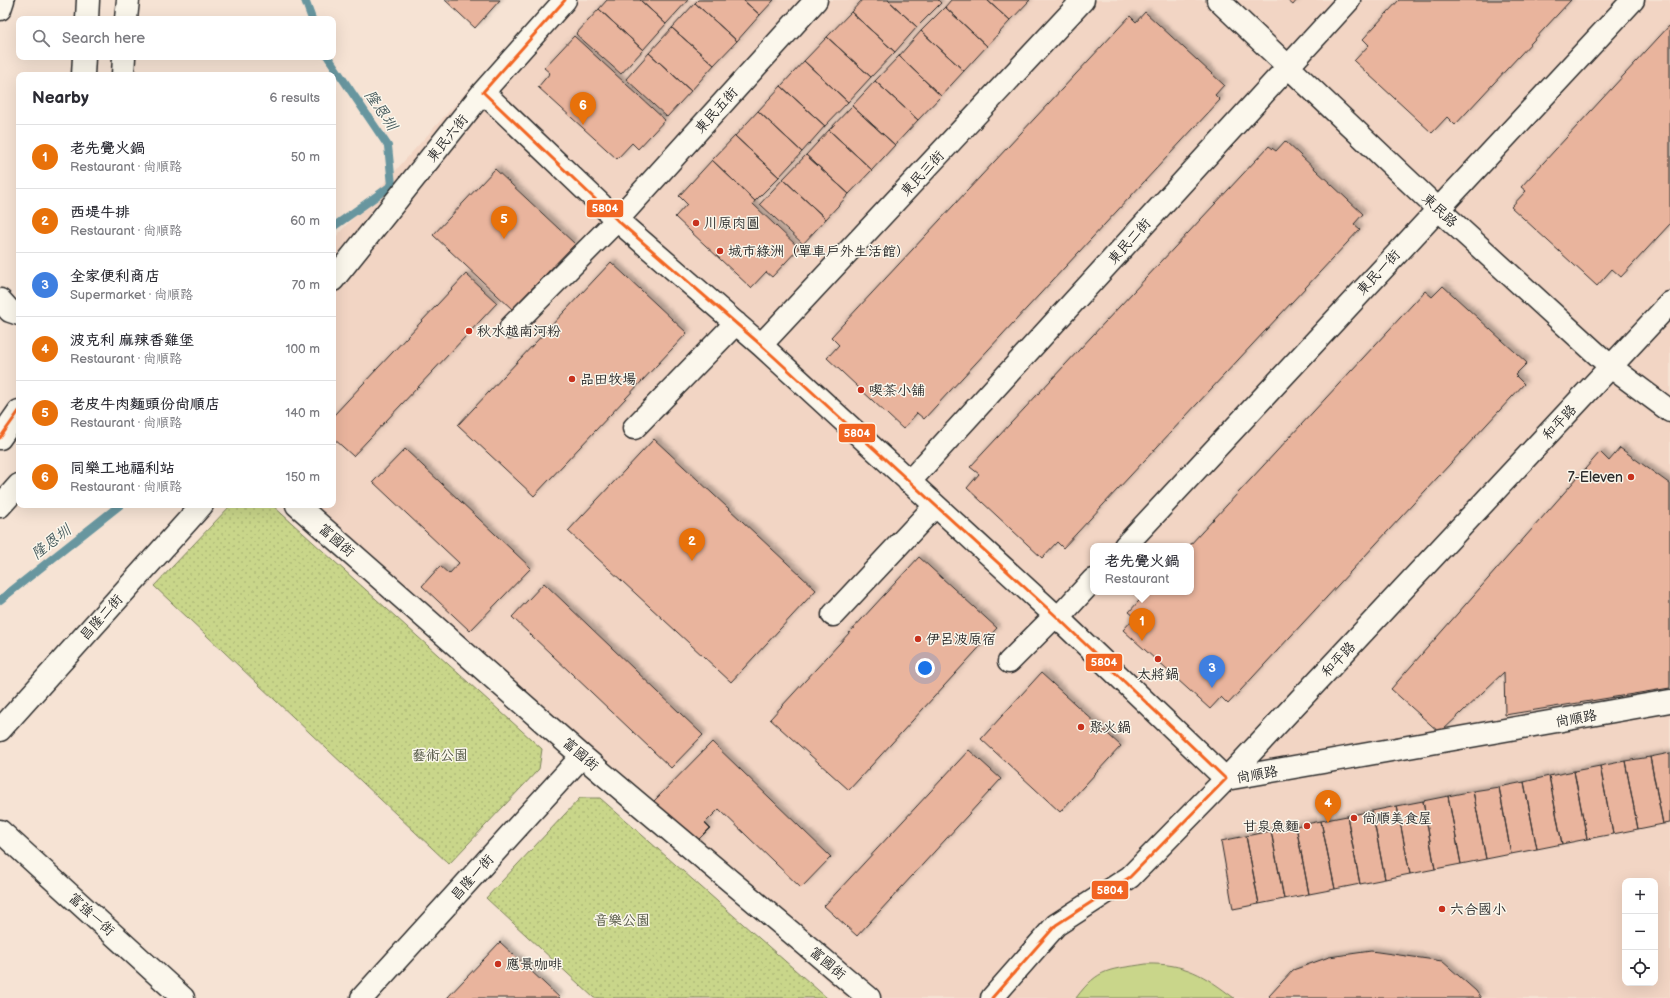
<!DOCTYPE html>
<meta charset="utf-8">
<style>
:root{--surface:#fff;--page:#f2f2f3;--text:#2b2b33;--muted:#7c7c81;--line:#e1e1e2;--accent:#1a73e8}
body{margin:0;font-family:"Balsamiq Sans","LXGW WenKai TC",sans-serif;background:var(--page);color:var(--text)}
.controls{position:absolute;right:12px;bottom:12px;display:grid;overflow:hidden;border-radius:8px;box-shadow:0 4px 16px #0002}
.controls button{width:36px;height:36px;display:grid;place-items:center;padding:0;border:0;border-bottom:1px solid var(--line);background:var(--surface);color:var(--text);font:20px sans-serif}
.you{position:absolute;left:925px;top:668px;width:14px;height:14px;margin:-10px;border:3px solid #fff;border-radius:50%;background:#1a73e8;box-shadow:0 0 0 6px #1a73e833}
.badge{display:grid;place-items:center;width:26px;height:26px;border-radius:50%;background:var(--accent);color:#fff;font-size:13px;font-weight:700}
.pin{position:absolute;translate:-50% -33px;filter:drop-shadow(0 1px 2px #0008)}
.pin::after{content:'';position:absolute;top:21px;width:14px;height:12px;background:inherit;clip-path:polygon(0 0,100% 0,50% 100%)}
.popup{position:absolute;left:1090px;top:543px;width:104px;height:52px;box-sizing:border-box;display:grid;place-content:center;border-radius:8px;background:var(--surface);filter:drop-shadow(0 1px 3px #0005);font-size:13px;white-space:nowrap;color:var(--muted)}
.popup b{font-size:15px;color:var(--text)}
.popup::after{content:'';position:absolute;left:50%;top:100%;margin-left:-8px;border:8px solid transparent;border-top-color:var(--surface)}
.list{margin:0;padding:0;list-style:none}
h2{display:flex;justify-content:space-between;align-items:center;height:52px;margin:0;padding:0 16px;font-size:17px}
h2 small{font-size:13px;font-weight:400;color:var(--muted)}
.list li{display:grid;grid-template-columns:26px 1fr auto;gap:12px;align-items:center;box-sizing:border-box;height:64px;padding:0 16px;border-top:1px solid var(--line)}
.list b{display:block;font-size:15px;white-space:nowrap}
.list p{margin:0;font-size:13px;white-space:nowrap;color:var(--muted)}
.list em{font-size:13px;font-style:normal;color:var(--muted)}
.icon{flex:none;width:22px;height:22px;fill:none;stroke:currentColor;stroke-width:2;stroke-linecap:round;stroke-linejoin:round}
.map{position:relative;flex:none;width:1670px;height:998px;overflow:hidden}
.search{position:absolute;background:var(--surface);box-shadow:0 4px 16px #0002;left:16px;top:16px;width:320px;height:44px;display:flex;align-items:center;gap:10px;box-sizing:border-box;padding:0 14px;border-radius:8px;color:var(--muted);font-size:15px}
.panel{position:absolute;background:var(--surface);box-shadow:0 4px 16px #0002;left:16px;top:72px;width:320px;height:436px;border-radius:8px}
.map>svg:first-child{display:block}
.built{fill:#f2d5c4;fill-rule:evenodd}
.park{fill:url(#park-dots);stroke:#7a805a}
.pitch{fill:#c9d68a;stroke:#7a805a}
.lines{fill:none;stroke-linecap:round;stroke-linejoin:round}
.stream{stroke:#67969f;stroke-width:8}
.building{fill:#e9b49d;stroke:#2b2b2b;filter:url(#shadow)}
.minor-casing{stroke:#2b2b2b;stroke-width:25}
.minor{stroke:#fbf7ec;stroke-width:22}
.bus-1-casing{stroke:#fbf7ec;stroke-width:6}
.bus-1{stroke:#f26522;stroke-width:3}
.poi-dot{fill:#c8321e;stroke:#fbf7ec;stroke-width:1.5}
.labels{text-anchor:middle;stroke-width:3;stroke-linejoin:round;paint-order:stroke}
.street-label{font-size:14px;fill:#2b2b2b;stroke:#fbf7ec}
.poi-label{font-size:14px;fill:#2b2b2b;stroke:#fbf7ec;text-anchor:start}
.park-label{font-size:14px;fill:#525643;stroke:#fbf7ec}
.water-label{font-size:15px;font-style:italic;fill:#44585b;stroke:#fbf7ec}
.line-badge{stroke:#fbf7ec;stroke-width:1.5}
.badge-label{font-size:11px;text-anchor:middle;font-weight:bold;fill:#fff}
</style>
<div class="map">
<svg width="1670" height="998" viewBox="0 0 1670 998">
<defs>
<pattern id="park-dots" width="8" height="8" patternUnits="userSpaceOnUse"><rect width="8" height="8" fill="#c9d68a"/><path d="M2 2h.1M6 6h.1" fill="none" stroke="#adb877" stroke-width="1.8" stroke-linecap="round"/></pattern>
<filter id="shadow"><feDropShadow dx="3.5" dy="-3.5" stdDeviation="2" flood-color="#0004"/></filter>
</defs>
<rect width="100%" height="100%" fill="#f6e3d4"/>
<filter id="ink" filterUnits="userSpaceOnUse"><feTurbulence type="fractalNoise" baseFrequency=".025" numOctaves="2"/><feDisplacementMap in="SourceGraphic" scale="8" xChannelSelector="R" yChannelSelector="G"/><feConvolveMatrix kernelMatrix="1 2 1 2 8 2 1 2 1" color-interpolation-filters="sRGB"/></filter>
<g filter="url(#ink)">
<path class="built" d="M549 0H1670V998H847L287 505H333V240ZM1093 546H1191V592H1093ZM1625 881H1655V983H1625Z"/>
<path class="park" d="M231 505H272L542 749 539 769 449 864 154 586Z
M580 798H600L827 998H594L486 898Z"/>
<path class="pitch" d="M1146 964C1185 963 1204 975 1234 998H1076C1099 967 1110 970 1146 964Z"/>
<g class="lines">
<path class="stream" d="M305 0 312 19
M328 57 388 146 392 185 333 227
M0 600 120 505"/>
</g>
<path class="building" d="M445 0H500L475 28Z
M607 0H640L666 24 643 50 599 9Z
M640 0H688L666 24Z
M698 0H743L760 15 737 41 695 3Z
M743 0H774L760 15Z
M862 0H888L917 27 895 52 851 12Z
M888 0H938L941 3 917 27Z
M951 0H987L1010 21 987 46 945 7Z
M987 0H1030L1010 21Z
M1287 0H1297L1293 5Z
M1399 0H1571L1455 125 1447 117 1432 133 1354 61 1369 45 1363 39Z
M695 3 737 41 714 65 672 28Z
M945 7 987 46 964 71 921 31Z
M599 9 643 50 621 74 576 34Z
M851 12 895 52 871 77 827 37Z
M1145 12 1224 85 1215 95 1220 100 924 419 917 413 903 429 827 358 839 345 831 337 1130 16 1136 22Z
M1670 25V224L1621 277 1612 269 1597 286 1511 207 1526 191 1521 187Z
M672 28 714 65 691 91 649 53Z
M921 31 964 71 941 96 899 56Z
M574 36 665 120 638 149 632 143 617 159 538 87 550 73 544 68Z
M827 37 871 77 848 102 804 61Z
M649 53 691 91 667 117 626 79Z
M899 56 941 96 918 120 875 81Z
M804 61 848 102 825 126 781 86Z
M875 81 918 120 895 145 852 106Z
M781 86 825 126 802 152 758 111Z
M852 106 895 145 872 170 829 130Z
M758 111 802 152 779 177 735 136Z
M829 130 872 170 849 194 806 155Z
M735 136 779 177 755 201 712 160Z
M1285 141 1363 214 1354 224 1360 229 1063 548 1057 542 1042 558 967 488 979 474 970 467 1269 146 1276 151Z
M806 155 849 194 826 219 783 179Z
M712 160 755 201 753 204 799 248 772 277 766 272 751 288 675 217 687 204 679 196Z
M495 169 575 244 512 309 433 235Z
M783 179 826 219 803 244 760 204Z
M611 262 687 333 534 496 458 425Z
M466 274 497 303 353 456 333 438V416Z
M1443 286 1527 363 1515 375 1524 384 1228 704 1221 697 1210 709 1123 630 1135 617 1129 612 1147 592H1191V546H1189L1425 291 1432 297Z
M654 439 816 590 731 682 568 531Z
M1620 448 1670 484V688L1505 715 1504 672 1440 733 1391 689 1600 452 1609 461Z
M405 449 531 568 470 631 422 586 440 566 449 574 459 563 373 482Z
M919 557 997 628 849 790 770 719Z
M544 583 703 735 671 768 512 617Z
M1041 673 1121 746 1060 812 981 739Z
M712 742 831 857 801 888 719 809 705 823 710 828 695 843 653 802Z
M969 750 1001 779 857 936 824 906Z
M1670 753V823L1663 824 1650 757Z
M1650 757 1663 824 1638 829 1625 761Z
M1625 761 1638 829 1613 834 1600 766Z
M1600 766 1613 834 1587 839 1574 771Z
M1574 771 1587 839 1562 844 1549 776Z
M1549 776 1562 844 1537 849 1524 782Z
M1524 782 1537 849 1511 854 1499 787Z
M1499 787 1511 854 1486 859 1473 791Z
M1473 791 1486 859 1461 864 1448 796Z
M1448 796 1461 864 1435 869 1423 801Z
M1423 801 1435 869 1410 874 1397 806Z
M1397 806 1410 874 1385 879 1372 811Z
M1372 811 1385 879 1360 884 1347 816Z
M1347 816 1360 884 1335 889 1321 821Z
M1321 821 1335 889 1309 894 1296 826Z
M1296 826 1309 894 1284 899 1271 831Z
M1271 831 1284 899 1259 904 1246 836Z
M1246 836 1259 904 1233 909 1221 841Z
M500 942 560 998H447Z
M1371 951 1442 961 1476 991 1481 998H1271L1269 996 1293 970 1329 957Z"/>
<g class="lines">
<defs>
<path id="minor" d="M1218 0 1437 208 1611 367 1670 411
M0 9 3 0
M87 19 88 0
M126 19 128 0
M83 75 84 57
M123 75 124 57
M483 92 617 220 761 345 1058 618 1226 779
M333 280 483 92 565 0
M0 300 10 311 19 314
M511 327 617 220 816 0
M761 345 1083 0
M634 428 736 323
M0 438 19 411
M909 482 1349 0
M297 505 582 756 869 998
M0 506 19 485
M1125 546 1633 0
M833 615 935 506
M1058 618 1093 580
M1009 662 1055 616
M0 730 202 505
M1226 779 1670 701
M0 831 183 998
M362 998 582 756
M992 998 1056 925 1130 877 1226 779 1670 303"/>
</defs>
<use href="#minor" class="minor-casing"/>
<use href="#minor" class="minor"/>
<defs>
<path id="bus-1" d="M483 92 617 220 761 345 1058 618 1226 779
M483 92 565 0
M0 438 19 411
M992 998 1056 925 1130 877 1226 779"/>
</defs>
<use href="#bus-1" class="bus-1-casing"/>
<use href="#bus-1" class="bus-1"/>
</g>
</g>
<g class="poi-dot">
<circle cx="696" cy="223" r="4"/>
<circle cx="720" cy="251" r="4"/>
<circle cx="469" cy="331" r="4"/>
<circle cx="572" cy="379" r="4"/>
<circle cx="861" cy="390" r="4"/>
<circle cx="1631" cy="477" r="4"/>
<circle cx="918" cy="639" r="4"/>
<circle cx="1158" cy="659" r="4"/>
<circle cx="1081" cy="727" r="4"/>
<circle cx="1354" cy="818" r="4"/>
<circle cx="1307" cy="826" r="4"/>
<circle cx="1442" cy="909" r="4"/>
<circle cx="498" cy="964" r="4"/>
</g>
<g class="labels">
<g class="street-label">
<text transform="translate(716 110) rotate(-48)" y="5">東民五街</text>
<text transform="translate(447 138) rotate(-51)" y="5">東民六街</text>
<text transform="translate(922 173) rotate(-47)" y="5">東民三街</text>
<text transform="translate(1440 210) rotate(43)" y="5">東民路</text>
<text transform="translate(1129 241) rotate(-48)" y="5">東民二街</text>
<text transform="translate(1378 272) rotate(-47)" y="5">東民一街</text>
<text transform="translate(1559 422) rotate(-47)" y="5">和平路</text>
<text transform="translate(337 540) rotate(41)" y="5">富國街</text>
<text transform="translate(101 617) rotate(-48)" y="5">昌隆二街</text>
<text transform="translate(1338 659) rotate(-47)" y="5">和平路</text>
<text transform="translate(1576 718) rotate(-10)" y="5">尚順路</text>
<text transform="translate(581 754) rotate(41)" y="5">富國街</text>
<text transform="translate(1257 774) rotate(-10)" y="5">尚順路</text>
<text transform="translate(472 877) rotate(-48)" y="5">昌隆一街</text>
<text transform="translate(92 914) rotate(42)" y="5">富強一街</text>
<text transform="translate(828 963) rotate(40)" y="5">富國街</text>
</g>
<g class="poi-label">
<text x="704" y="228">川原肉圓</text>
<text x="728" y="256">城市綠洲（單車戶外生活館）</text>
<text x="477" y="336">秋水越南河粉</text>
<text x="580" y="384">品田牧場</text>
<text x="869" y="395">喫茶小舖</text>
<text x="1623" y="482" text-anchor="end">7-Eleven</text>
<text x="926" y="644">伊呂波原宿</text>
<text x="1158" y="679" text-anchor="middle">太將鍋</text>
<text x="1089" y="732">聚火鍋</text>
<text x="1362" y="823">尚順美食屋</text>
<text x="1299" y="831" text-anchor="end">甘泉魚麵</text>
<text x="1450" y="914">六合國小</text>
<text x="506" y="969">應景咖啡</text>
</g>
<g class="park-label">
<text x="440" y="760">藝術公園</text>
<text x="622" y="925">音樂公園</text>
</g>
<g class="water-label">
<text transform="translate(381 110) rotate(56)" y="5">隆恩圳</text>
<text transform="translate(51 542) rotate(-38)" y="5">隆恩圳</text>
</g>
</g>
<g class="line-badge">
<rect x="586" y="199" width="38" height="19" rx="4" fill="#f26522"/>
<rect x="838" y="423" width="38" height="20" rx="4" fill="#f26522"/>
<rect x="1085" y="653" width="38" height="19" rx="4" fill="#f26522"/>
<rect x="1091" y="880" width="38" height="20" rx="4" fill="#f26522"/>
</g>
<g class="badge-label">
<text x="605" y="212">5804</text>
<text x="857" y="437">5804</text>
<text x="1104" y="666">5804</text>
<text x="1110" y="894">5804</text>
</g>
</svg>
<div class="controls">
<button>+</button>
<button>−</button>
<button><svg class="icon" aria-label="locate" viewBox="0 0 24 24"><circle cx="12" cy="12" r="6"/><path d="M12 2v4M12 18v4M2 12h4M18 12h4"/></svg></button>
</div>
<div class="you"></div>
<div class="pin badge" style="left:1142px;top:641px;background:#e8710a">1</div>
<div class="popup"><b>老先覺火鍋</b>Restaurant</div>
<div class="pin badge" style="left:692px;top:561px;background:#e8710a">2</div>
<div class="pin badge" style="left:1212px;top:688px;background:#3f7fe0">3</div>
<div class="pin badge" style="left:1328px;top:823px;background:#e8710a">4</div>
<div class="pin badge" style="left:504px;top:239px;background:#e8710a">5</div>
<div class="pin badge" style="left:583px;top:125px;background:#e8710a">6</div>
<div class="search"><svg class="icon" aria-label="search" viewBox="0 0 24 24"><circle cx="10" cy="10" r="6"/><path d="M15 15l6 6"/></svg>Search here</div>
<section class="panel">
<h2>Nearby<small>6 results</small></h2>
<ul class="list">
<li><span class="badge" style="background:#e8710a">1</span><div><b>老先覺火鍋</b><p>Restaurant · 尚順路</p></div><em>50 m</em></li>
<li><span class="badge" style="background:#e8710a">2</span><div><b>西堤牛排</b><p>Restaurant · 尚順路</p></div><em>60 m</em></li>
<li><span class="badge" style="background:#3f7fe0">3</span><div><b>全家便利商店</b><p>Supermarket · 尚順路</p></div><em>70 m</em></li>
<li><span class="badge" style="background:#e8710a">4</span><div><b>波克利 麻辣香雞堡</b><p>Restaurant · 尚順路</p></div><em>100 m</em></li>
<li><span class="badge" style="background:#e8710a">5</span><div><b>老皮牛肉麵頭份尚順店</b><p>Restaurant · 尚順路</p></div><em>140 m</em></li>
<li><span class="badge" style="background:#e8710a">6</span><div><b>同樂工地福利站</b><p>Restaurant · 尚順路</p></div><em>150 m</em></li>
</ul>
</section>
</div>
